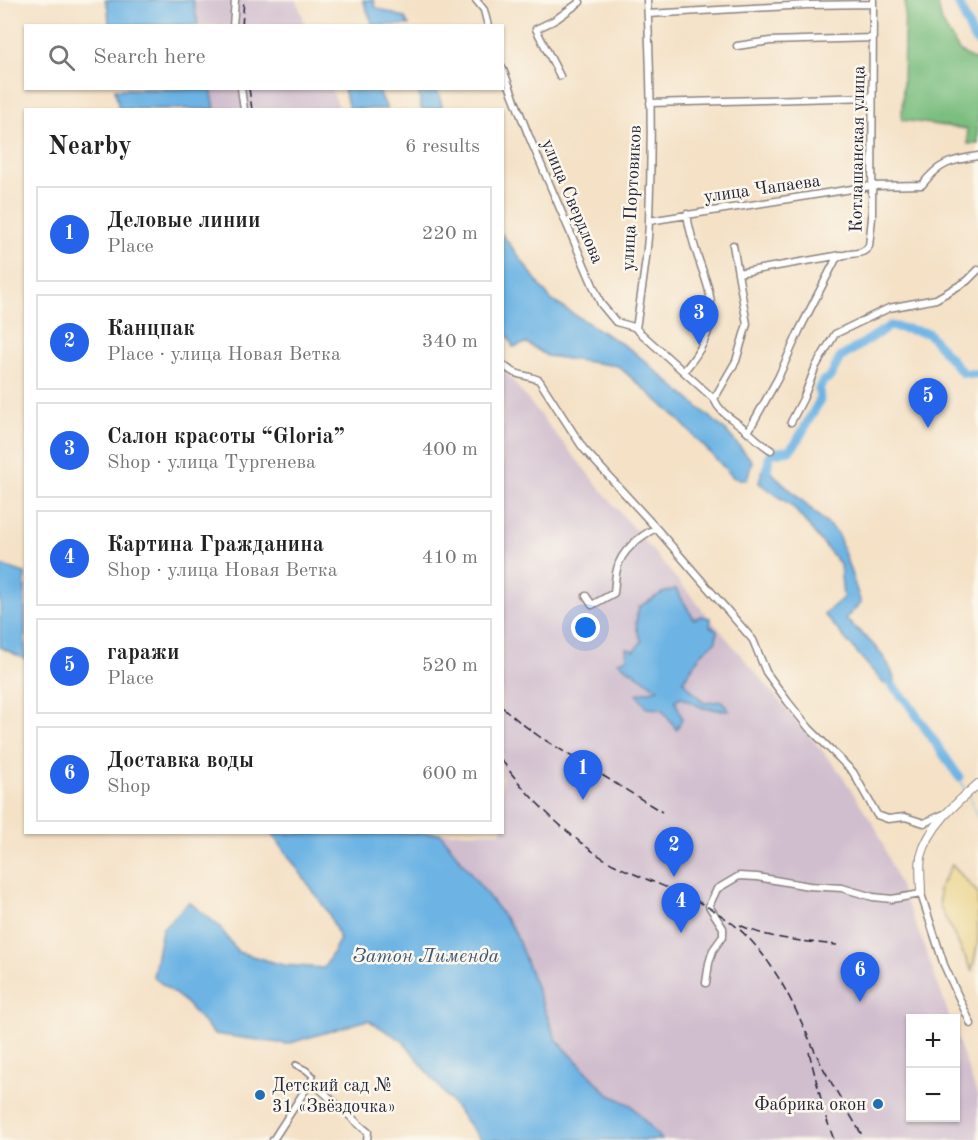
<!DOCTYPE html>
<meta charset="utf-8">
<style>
:root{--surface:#fff;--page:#f2f2f2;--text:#222;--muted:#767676;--line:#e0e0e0;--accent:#2563eb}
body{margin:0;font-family:"Old Standard TT",serif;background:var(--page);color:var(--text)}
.controls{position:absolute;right:18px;bottom:18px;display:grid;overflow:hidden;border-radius:0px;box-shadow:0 2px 4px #0004}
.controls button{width:54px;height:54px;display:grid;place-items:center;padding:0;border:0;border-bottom:2px solid var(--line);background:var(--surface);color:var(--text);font:30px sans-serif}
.you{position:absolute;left:586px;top:628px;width:21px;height:21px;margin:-15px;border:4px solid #fff;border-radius:50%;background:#1a73e8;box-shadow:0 0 0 9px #1a73e833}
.badge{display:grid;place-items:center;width:39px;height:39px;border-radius:50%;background:var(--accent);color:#fff;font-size:20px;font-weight:700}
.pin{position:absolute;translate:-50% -50px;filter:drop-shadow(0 2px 3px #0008)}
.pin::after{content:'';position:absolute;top:32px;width:21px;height:18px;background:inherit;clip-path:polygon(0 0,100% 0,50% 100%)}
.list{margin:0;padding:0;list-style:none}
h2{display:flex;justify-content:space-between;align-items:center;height:78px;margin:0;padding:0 24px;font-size:26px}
h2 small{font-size:20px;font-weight:400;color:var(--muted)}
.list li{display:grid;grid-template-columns:39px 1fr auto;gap:18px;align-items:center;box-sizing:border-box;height:96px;margin:0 12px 12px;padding:0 12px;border:2px solid var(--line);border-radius:0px}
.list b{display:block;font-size:22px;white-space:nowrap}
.list p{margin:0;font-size:20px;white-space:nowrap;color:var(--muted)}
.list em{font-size:20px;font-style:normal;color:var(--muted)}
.icon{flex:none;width:33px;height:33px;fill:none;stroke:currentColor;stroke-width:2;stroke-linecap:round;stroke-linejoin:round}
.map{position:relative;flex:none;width:978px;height:1140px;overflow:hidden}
.search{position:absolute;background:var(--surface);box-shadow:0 2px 4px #0004;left:24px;top:24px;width:480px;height:66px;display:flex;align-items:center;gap:15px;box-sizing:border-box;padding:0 21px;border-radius:0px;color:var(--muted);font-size:22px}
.panel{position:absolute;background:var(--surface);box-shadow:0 2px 4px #0004;left:24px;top:108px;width:480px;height:726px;border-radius:0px}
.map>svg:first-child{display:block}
.industrial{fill:#d0bdce}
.forest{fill:#7bbe80;stroke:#4e705e;stroke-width:1.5}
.sand{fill:#eeda9e;stroke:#887e6c;stroke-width:1.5}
.water{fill:#6db4e4;stroke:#486b90;stroke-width:1.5}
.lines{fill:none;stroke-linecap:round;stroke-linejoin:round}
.stream{stroke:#6db4e4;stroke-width:1.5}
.river{stroke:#6db4e4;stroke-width:9}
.pedestrian-casing{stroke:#8b8280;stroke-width:8}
.minor-casing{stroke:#8b8280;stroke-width:9}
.tertiary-casing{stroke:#8b8280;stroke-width:10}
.pedestrian{stroke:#fff;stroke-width:4.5}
.minor{stroke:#fff;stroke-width:6}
.tertiary{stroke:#fff;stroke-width:8}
.rail{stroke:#22223b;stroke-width:1.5;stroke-dasharray:9 4.5;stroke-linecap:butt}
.poi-dot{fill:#1f6fb2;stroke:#fbf7ec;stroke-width:2}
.labels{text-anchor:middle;stroke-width:5;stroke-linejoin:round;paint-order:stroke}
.street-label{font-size:18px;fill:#22223b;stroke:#fbf7ec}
.poi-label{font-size:18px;fill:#22223b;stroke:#fbf7ec;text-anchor:start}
.water-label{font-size:20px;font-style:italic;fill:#3c5576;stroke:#fbf7ec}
</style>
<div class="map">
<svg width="978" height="1140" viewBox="0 0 978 1140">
<rect width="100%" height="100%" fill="#fbf7ec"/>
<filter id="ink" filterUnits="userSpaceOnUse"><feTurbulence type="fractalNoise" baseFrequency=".0167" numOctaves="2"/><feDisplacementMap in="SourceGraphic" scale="12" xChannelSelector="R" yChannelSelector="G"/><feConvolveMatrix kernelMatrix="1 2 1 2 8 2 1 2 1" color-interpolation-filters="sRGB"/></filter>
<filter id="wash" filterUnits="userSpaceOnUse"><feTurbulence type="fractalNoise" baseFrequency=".008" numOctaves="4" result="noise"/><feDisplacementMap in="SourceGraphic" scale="24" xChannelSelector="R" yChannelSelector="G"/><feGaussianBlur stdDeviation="1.35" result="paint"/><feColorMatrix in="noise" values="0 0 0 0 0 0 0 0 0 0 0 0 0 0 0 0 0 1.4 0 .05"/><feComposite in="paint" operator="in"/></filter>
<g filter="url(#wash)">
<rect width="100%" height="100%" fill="#f4e1c6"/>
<path class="industrial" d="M193 0H296L306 25H198Z
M211 89H331L340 109H215Z
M503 369 603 492 839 771 877 830 923 943 950 1018H910V1118H956V1035L978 1097V1140H662L631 1105 608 1094 556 1039 514 930 440 833 502 832Z"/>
<path class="forest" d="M905 0H937L942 22 959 51 978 62V144H968L967 129 902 120Z"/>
<path class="sand" d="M952 865 978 893V942L972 971 940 907 939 888Z"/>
<path class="water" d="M105 0H193L198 25H109L108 8Z
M363 0H374L375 7 405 18 409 25H373Z
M115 89H211L215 109H119Z
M344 89H378L387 109H349Z
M418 89H437L443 109H421Z
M502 234 551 300 633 351 726 431 752 461 747 480 734 478 677 418 618 366 547 356 527 343 513 347 503 325Z
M762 470 772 473 838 534 861 603 845 619C865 636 889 655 895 682L884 684 824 614 843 598 840 564 792 506 759 483Z
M0 565 25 573V659L0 647Z
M676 589 694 619 701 616 711 618 710 626 717 630 716 641 701 654 683 681 704 703 722 701 729 711 703 708 681 697 675 700 682 718 677 730 662 709 647 708 637 694 658 689 618 662 627 658 626 648 634 651 642 641C635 630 635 620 639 607L662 593Z
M272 833H440L514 930 556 1039 608 1094 631 1105 662 1140H481L403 1041 368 1020 287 1044 214 1034 184 1001 153 977 162 929 189 902 219 926 238 952 283 965 324 968 340 939 328 912Z"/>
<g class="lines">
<path class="stream" d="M959 777 965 789
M969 796 978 817"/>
<path class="river" d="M957 0 974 39 978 42
M773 481 766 475 770 454 789 450 796 443 820 400 819 389 823 381 830 377 840 358 890 326 928 333 963 373 978 374
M882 674 908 703 959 777"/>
</g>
</g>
<g filter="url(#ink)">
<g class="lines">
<defs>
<path id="pedestrian" d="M296 1065 306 1070 313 1076 311 1081"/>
<path id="minor" d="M476 0 484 10 488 26
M648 14 807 5 873 4
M233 26 235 0
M737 46 770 41 873 38
M502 67 528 134 601 304 616 322 634 327 714 399C720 413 730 417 741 426 752 434 759 443 771 450
M560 76 536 29 555 20 580 2 579 0
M241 88 244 110
M650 103 872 97
M649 221 871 186 922 185C939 163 951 160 978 156
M738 273 841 255
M636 329C641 293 648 256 649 220 652 147 651 73 647 0
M502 364C518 378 523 373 539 380L583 448 656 528
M684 371C739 307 696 281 687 214
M714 399 736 361 747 324 733 245
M791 422 803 399 816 366 835 334 889 308 936 299 967 281 978 270
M748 432 778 378 800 329 836 259C846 250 862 258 869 246L872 218 873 0
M586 596 592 605 614 593C615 585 615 576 617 569 621 551 640 536 656 528L753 640 766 672 788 702 809 728 853 772 877 815 888 819 905 817 924 823 944 814
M706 983 709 963 713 950 723 936V928L709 906 717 889 739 876 757 877 809 886 842 888 873 897 892 899 921 894 944 965 971 1024
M273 1140 311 1081 363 1128 368 1132 367 1140"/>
<path id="tertiary" d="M921 894C921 882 919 868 921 857 928 827 956 803 978 784"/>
</defs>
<use href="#pedestrian" class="pedestrian-casing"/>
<use href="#minor" class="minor-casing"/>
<use href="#tertiary" class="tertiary-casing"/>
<use href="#pedestrian" class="pedestrian"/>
<use href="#minor" class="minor"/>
<use href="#tertiary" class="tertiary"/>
<path class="rail" d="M242 26 244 0
M249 88 252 110
M502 707 521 723 540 737 662 812
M502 760C525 796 578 846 615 865 657 886 703 897 739 929 780 965 798 1017 821 1064 834 1088 848 1111 862 1135
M740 925C770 940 804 941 837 945
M809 1052 825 1115 834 1140"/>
</g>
</g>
<g class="poi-dot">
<circle cx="260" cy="1095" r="6"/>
<circle cx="878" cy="1104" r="6"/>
</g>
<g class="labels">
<g class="street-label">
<text transform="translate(857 149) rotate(-89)" y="6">Котлашанская улица</text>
<text transform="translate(762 188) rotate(-8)" y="6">улица Чапаева</text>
<text transform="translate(631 198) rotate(-87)" y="6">улица Портовиков</text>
<text transform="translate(573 201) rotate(67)" y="6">улица Свердлова</text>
</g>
<g class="poi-label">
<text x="272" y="1091">Детский сад №<tspan x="272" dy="21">31 «Звёздочка»</tspan></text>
<text x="866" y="1110" text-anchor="end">Фабрика окон</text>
</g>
<g class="water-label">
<text x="426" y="962">Затон Лименда</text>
</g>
</g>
</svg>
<div class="controls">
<button>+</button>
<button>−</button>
</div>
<div class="you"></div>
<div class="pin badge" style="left:583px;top:800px">1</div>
<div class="pin badge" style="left:674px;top:877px">2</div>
<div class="pin badge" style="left:699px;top:345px">3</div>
<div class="pin badge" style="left:681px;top:933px">4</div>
<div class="pin badge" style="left:928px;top:428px">5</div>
<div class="pin badge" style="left:860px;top:1002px">6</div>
<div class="search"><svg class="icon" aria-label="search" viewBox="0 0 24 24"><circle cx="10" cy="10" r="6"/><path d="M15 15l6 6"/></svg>Search here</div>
<section class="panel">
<h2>Nearby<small>6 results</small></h2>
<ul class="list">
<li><span class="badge">1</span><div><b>Деловые линии</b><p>Place</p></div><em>220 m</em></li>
<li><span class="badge">2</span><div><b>Канцпак</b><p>Place · улица Новая Ветка</p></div><em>340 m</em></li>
<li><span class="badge">3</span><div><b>Салон красоты “Gloria”</b><p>Shop · улица Тургенева</p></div><em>400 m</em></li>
<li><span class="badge">4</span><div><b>Картина Гражданина</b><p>Shop · улица Новая Ветка</p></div><em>410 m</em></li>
<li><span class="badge">5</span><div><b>гаражи</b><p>Place</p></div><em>520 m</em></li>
<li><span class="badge">6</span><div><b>Доставка воды</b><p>Shop</p></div><em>600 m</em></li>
</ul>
</section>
</div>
